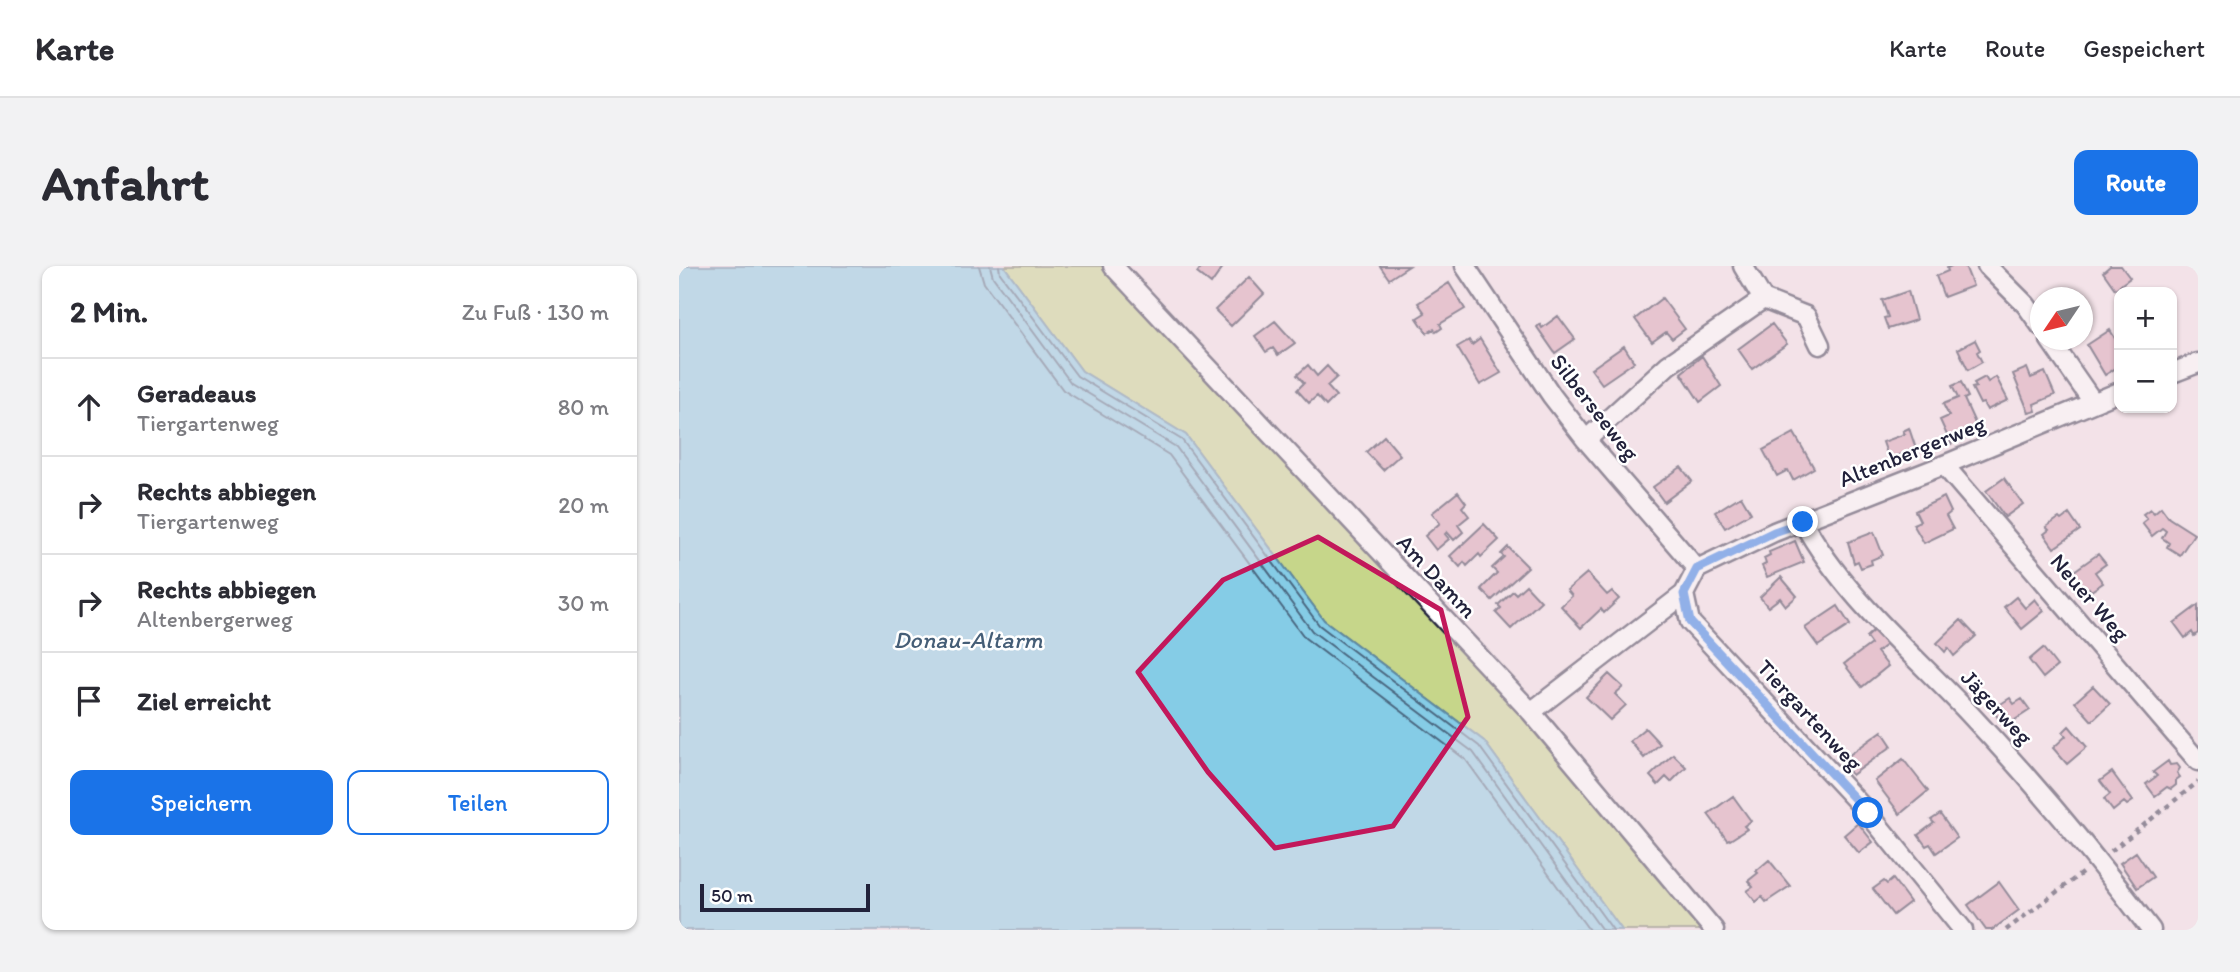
<!DOCTYPE html>
<html lang="de">
<meta charset="utf-8">
<style>
:root{--surface:#fff;--page:#f2f2f3;--text:#2b2b33;--muted:#7c7c81;--line:#e1e1e2;--accent:#1a73e8}
body{margin:0;font-family:Itim,sans-serif;background:var(--page);color:var(--text)}
.controls{position:absolute;right:21px;top:21px;display:grid;overflow:hidden;border-radius:14px;box-shadow:0 2px 5px #0004}
.controls button{width:63px;height:63px;display:grid;place-items:center;padding:0;border:0;border-bottom:2px solid var(--line);background:var(--surface);color:var(--text);font:35px sans-serif}
.compass{position:absolute;left:1351px;top:21px;width:63px;height:63px;border-radius:50%;background:var(--surface);box-shadow:0 2px 5px #0004;rotate:235deg}
.scale{position:absolute;left:21px;bottom:18px;width:170px;box-sizing:border-box;padding-left:7px;border:4px solid #22223b;border-top:0;font-size:19px;line-height:24px;white-space:nowrap;color:#22223b;-webkit-text-stroke:5px #fff;paint-order:stroke}
.stop{position:absolute;width:21px;height:21px;margin:-16px;border:5px solid #1a73e8;border-radius:50%;background:#fff}
.stop.end{background:#1a73e8;border-color:#fff;box-shadow:0 2px 7px #0008}
.list{margin:0;padding:0;list-style:none}
h2{display:flex;justify-content:space-between;align-items:center;height:91px;margin:0;padding:0 28px;font-size:30px}
h2 small{font-size:23px;font-weight:400;color:var(--muted)}
.list li{display:grid;grid-template-columns:46px 1fr auto;gap:21px;align-items:center;box-sizing:border-box;height:98px;padding:0 28px;border-top:2px solid var(--line)}
.list b{display:block;font-size:26px;white-space:nowrap}
.list p{margin:0;font-size:23px;white-space:nowrap;color:var(--muted)}
.list em{font-size:23px;font-style:normal;color:var(--muted)}
.actions{display:flex;gap:14px;padding:21px 28px}
.actions a{flex:1;padding:16px 0;border:2px solid var(--accent);border-radius:14px;text-align:center;font-size:24px;color:var(--accent)}
.actions .main{background:var(--accent);color:#fff}
.icon{flex:none;width:38px;height:38px;fill:none;stroke:currentColor;stroke-width:2;stroke-linecap:round;stroke-linejoin:round}
.map{position:relative;flex:none;width:1519px;height:664px;overflow:hidden;border-radius:14px}
header{display:flex;align-items:center;gap:42px;box-sizing:border-box;height:98px;padding:0 35px;background:var(--surface);border-bottom:2px solid var(--line)}
header strong{font-size:33px}
nav{display:flex;gap:38px;margin-inline-start:auto;font-size:24px}
.intro{display:flex;align-items:center;justify-content:space-between;box-sizing:border-box;height:168px;padding:0 42px}
h1{margin:0;font-size:49px}
.button{padding:18px 32px;border-radius:14px;background:var(--accent);color:#fff;font-size:24px;font-weight:700}
main{display:flex;gap:42px;padding:0 42px}
aside{flex:1;background:var(--surface);border-radius:14px;box-shadow:0 2px 5px #0004}
.map>svg:first-child{display:block}
.green{fill:#c6d68a;stroke:#747c62;stroke-width:2}
.water{fill:#85cce6;stroke:#5d88a2;stroke-width:2}
.lines{fill:none;stroke-linecap:round;stroke-linejoin:round}
.shore{stroke:#4a667f;stroke-width:2}
.building{fill:#d79fb2;stroke:#22223b;stroke-width:2}
.street-casing{stroke:#22223b;stroke-width:23}
.path{stroke:#22223b;stroke-width:4.5;stroke-dasharray:5 5;stroke-linecap:butt}
.street{stroke:#fff;stroke-width:18}
.route{stroke:#1a73e8;stroke-width:9}
.marked{fill:none;stroke:#c2185b;stroke-width:5;stroke-linejoin:round}
.labels{text-anchor:middle;stroke-width:5;stroke-linejoin:round;paint-order:stroke}
.street-label{font-size:23px;fill:#22223b;stroke:#fff}
.water-label{font-size:24px;font-style:italic;fill:#455e77;stroke:#fff}
</style>
<header>
<strong>Karte</strong>
<nav><a>Karte</a><a>Route</a><a>Gespeichert</a></nav>
</header>
<div class="intro"><h1>Anfahrt</h1><a class="button">Route</a></div>
<main>
<aside>
<h2>2 Min.<small>Zu Fuß · 130 m</small></h2>
<ul class="list">
<li><svg class="icon" aria-label="ahead" viewBox="0 0 24 24"><path d="M12 20V5M6 11l6-6 6 6"/></svg><div><b>Geradeaus</b><p>Tiergartenweg</p></div><em>80 m</em></li>
<li><svg class="icon" aria-label="right" viewBox="0 0 24 24"><path d="M7 20v-9h11M14 6l5 5-5 5"/></svg><div><b>Rechts abbiegen</b><p>Tiergartenweg</p></div><em>20 m</em></li>
<li><svg class="icon" aria-label="right" viewBox="0 0 24 24"><path d="M7 20v-9h11M14 6l5 5-5 5"/></svg><div><b>Rechts abbiegen</b><p>Altenbergerweg</p></div><em>30 m</em></li>
<li><svg class="icon" aria-label="arrive" viewBox="0 0 24 24"><path d="M6 21V4h12l-3 4 3 4H6"/></svg><div><b>Ziel erreicht</b></div></li>
</ul>
<div class="actions"><a class="main">Speichern</a><a>Teilen</a></div>
</aside>
<div class="map">
<svg width="1519" height="664" viewBox="0 0 1519 664">
<rect width="100%" height="100%" fill="#f3e2e8"/>
<filter id="ink" filterUnits="userSpaceOnUse"><feTurbulence type="fractalNoise" baseFrequency=".0143" numOctaves="2"/><feDisplacementMap in="SourceGraphic" scale="14" xChannelSelector="R" yChannelSelector="G"/><feConvolveMatrix kernelMatrix="1 2 1 2 8 2 1 2 1" color-interpolation-filters="sRGB"/></filter>
<g filter="url(#ink)">
<path class="green" d="M325 0H427L844 451 1026 664H943L805 475 645 354 507 169 403 105Z"/>
<path class="water" d="M0 0H325L403 105 507 169 645 354 805 475 943 664H0Z"/>
<g class="lines">
<path class="shore" d="M300 0 305 17 384 124 490 189 626 372 787 494 910 664
M311 0 314 11 392 117 497 181 633 365 794 486 923 664
M320 0 321 7 398 110 503 174 640 359 800 480 934 664"/>
</g>
<path class="building" d="M523 0H543L544 1 532 18 518 7Z
M701 0H730L710 13Z
M1272 0H1286L1294 20 1265 31 1257 10 1269 5 1268 2Z
M1431 0H1442L1451 12 1436 23 1424 6Z
M570 11 585 28 552 60 536 44Z
M770 17 786 43 761 58 763 62 757 66 755 63 748 67 738 52 746 47 739 37Z
M1229 25 1237 54 1209 63 1205 52 1209 51 1203 34Z
M983 32 1006 63 993 73 987 66 973 76 956 53Z
M879 50 896 73 876 87 858 61 861 58 863 62Z
M596 55 616 77 599 89 594 82 587 86 576 70Z
M1093 58 1108 78 1073 103 1059 83Z
M1431 64 1440 79V100L1426 109 1408 79Z
M801 73 822 107 801 119 778 81 790 74 793 79Z
M1296 74 1301 84 1298 86 1303 96 1289 104 1279 83Z
M945 80 955 96 923 118 912 103Z
M1023 90 1042 120 1021 136 1002 107Z
M629 99 638 110 648 100 658 111 648 120 657 130 647 140 638 130 630 137 618 124 625 117 618 109Z
M1348 102 1352 112 1366 106 1376 129 1355 138 1357 145 1350 147 1334 108Z
M1306 111 1309 116 1317 111 1329 134 1308 144 1304 137 1301 138 1293 122 1297 121 1295 117Z
M1282 116 1289 131 1285 133 1300 166 1272 178 1261 154 1270 150 1264 138 1279 132 1273 120Z
M1230 162 1237 183 1210 193 1204 176 1226 168 1224 165Z
M1115 167 1135 202 1114 214 1109 204 1098 210 1084 184Z
M705 170 721 189 704 204 687 186Z
M1002 201 1013 215 985 236 974 221Z
M1325 212 1344 238 1326 251 1307 225Z
M779 226 787 237 783 241 790 250 779 259 784 266 775 274 768 266 766 268 770 273 757 284 746 270 761 257 753 247Z
M1062 230 1072 247 1046 262 1036 246Z
M1265 231 1272 246 1267 250 1274 263 1245 277 1234 258 1241 255 1236 245Z
M1482 241 1490 252 1515 268 1501 289 1488 281 1490 277 1483 272 1487 265 1483 262 1473 270 1463 257 1468 253 1464 248 1471 243 1475 247Z
M1390 248 1401 264 1375 282 1365 268 1370 264 1367 261 1380 252 1382 254Z
M805 258 820 274 802 291 800 288 788 300 785 296 781 301 771 290Z
M1195 266 1204 289 1192 294 1193 298 1182 302 1179 295 1175 297 1169 276Z
M1116 275 1125 296 1088 311 1083 300 1087 298 1085 292 1091 289 1090 286Z
M829 281 849 301 813 334 802 323 818 307 813 302 825 291 822 288Z
M1419 288 1427 298 1416 306 1424 317 1412 325 1410 322 1401 329 1388 310Z
M908 307 928 329 933 325 940 333 925 347 922 343 902 362 882 340 893 330 888 324Z
M1102 311 1118 330 1107 340 1101 332 1089 341 1081 331Z
M847 319 862 335 832 363 817 347 822 342 819 339 834 325 837 328Z
M1337 331 1346 342 1356 333 1365 345 1343 363 1325 341Z
M1519 339V367L1515 370 1513 366 1506 372 1495 357Z
M1159 340 1171 359 1139 380 1126 362Z
M1282 354 1297 370 1275 390 1269 382 1266 386 1258 377Z
M1196 363 1208 378 1198 386 1209 400 1183 421 1165 398 1192 378 1187 371Z
M1364 382 1378 400 1364 412 1350 394Z
M930 408 944 421 936 428 947 439 931 454 907 431Z
M1414 420 1431 438 1413 455 1396 436Z
M1331 432 1335 438 1343 433 1351 444 1325 461 1316 447 1319 445 1317 441Z
M1390 460 1408 481 1388 498 1374 482 1387 470 1384 466Z
M966 462 981 478 965 492 951 475Z
M1203 465 1213 480 1173 509 1166 499 1172 494 1169 490Z
M994 488 1007 501 992 516 987 511 979 519 971 510Z
M1224 493 1249 525 1221 548 1196 515Z
M1489 495 1491 499 1498 498 1501 502 1498 507 1501 511 1497 514V519L1492 523 1488 521 1476 530 1467 518 1478 510 1474 506Z
M1433 506 1454 535 1448 539 1445 536 1434 545 1425 533 1431 528 1421 515Z
M1054 530 1072 555 1065 560 1068 563 1051 574 1050 573 1048 574 1029 548Z
M1261 548 1278 572 1257 587 1251 578 1247 580 1239 569 1255 557 1252 554Z
M1179 557 1194 576 1180 587 1165 569Z
M1457 586 1474 611 1458 622 1441 597Z
M1090 594 1111 620 1087 636 1083 631 1077 636 1068 625 1074 621 1069 615 1079 607 1077 605Z
M1214 613 1231 636 1214 649 1194 623 1205 615 1208 618Z
M1320 616 1340 644 1313 664H1307L1289 639Z"/>
<g class="lines">
<defs>
<path id="street" d="M434 0 852 446 1035 664
M786 0 873 130 907 174 1018 303
M1308 0 1347 39 1362 60
M1084 33 1127 50 1141 79
M1371 74 1414 136
M1493 107 1519 97
M907 174 989 99 1084 33 1064 0
M1265 199 1519 495
M1124 256C1164 329 1231 385 1287 444 1353 514 1414 587 1472 664
M1005 328 1011 356 1189 547 1284 664
M852 446 1005 328 1018 303 1095 266 1265 199 1440 126"/>
</defs>
<use href="#street" class="street-casing"/>
<path class="path" d="M1432 585 1519 516
M1327 664 1403 607"/>
<use href="#street" class="street"/>
</g>
</g>
<g class="lines" filter="url(#ink)">
<path class="route" d="M1124 256 1095 266 1018 303 1005 328 1011 356 1189 547"/>
</g>
<path d="M0 0H1519V664H0ZM639 271 762 344 789 451 714 560 596 582 529 506 459 406 544 314Z" fill="#f3e2e8" fill-opacity=".55" fill-rule="evenodd"/>
<path class="marked" d="M639 271 762 344 789 451 714 560 596 582 529 506 459 406 544 314Z"/>
<g class="labels">
<g class="street-label">
<text transform="translate(916 141) rotate(52)" y="8">Silberseeweg</text>
<text transform="translate(1233 185) rotate(-22)" y="8">Altenbergerweg</text>
<text transform="translate(758 310) rotate(47)" y="8">Am Damm</text>
<text transform="translate(1411 331) rotate(49)" y="8">Neuer Weg</text>
<text transform="translate(1318 441) rotate(47)" y="8">Jägerweg</text>
<text transform="translate(1131 449) rotate(47)" y="8">Tiergartenweg</text>
</g>
<g class="water-label">
<text x="289" y="382">Donau-Altarm</text>
</g>
</g>
</svg>
<div class="controls">
<button>+</button>
<button>−</button>
</div>
<svg class="compass" viewBox="-18 -18 36 36"><path d="M0-13l5 13h-10z" fill="#e53935"/><path d="M0 13l5-13h-10z" fill="#7c7c81"/></svg>
<div class="scale">50 m</div>
<div class="stop" style="left:1189px;top:547px"></div>
<div class="stop end" style="left:1124px;top:256px"></div>
</div>
</main>
